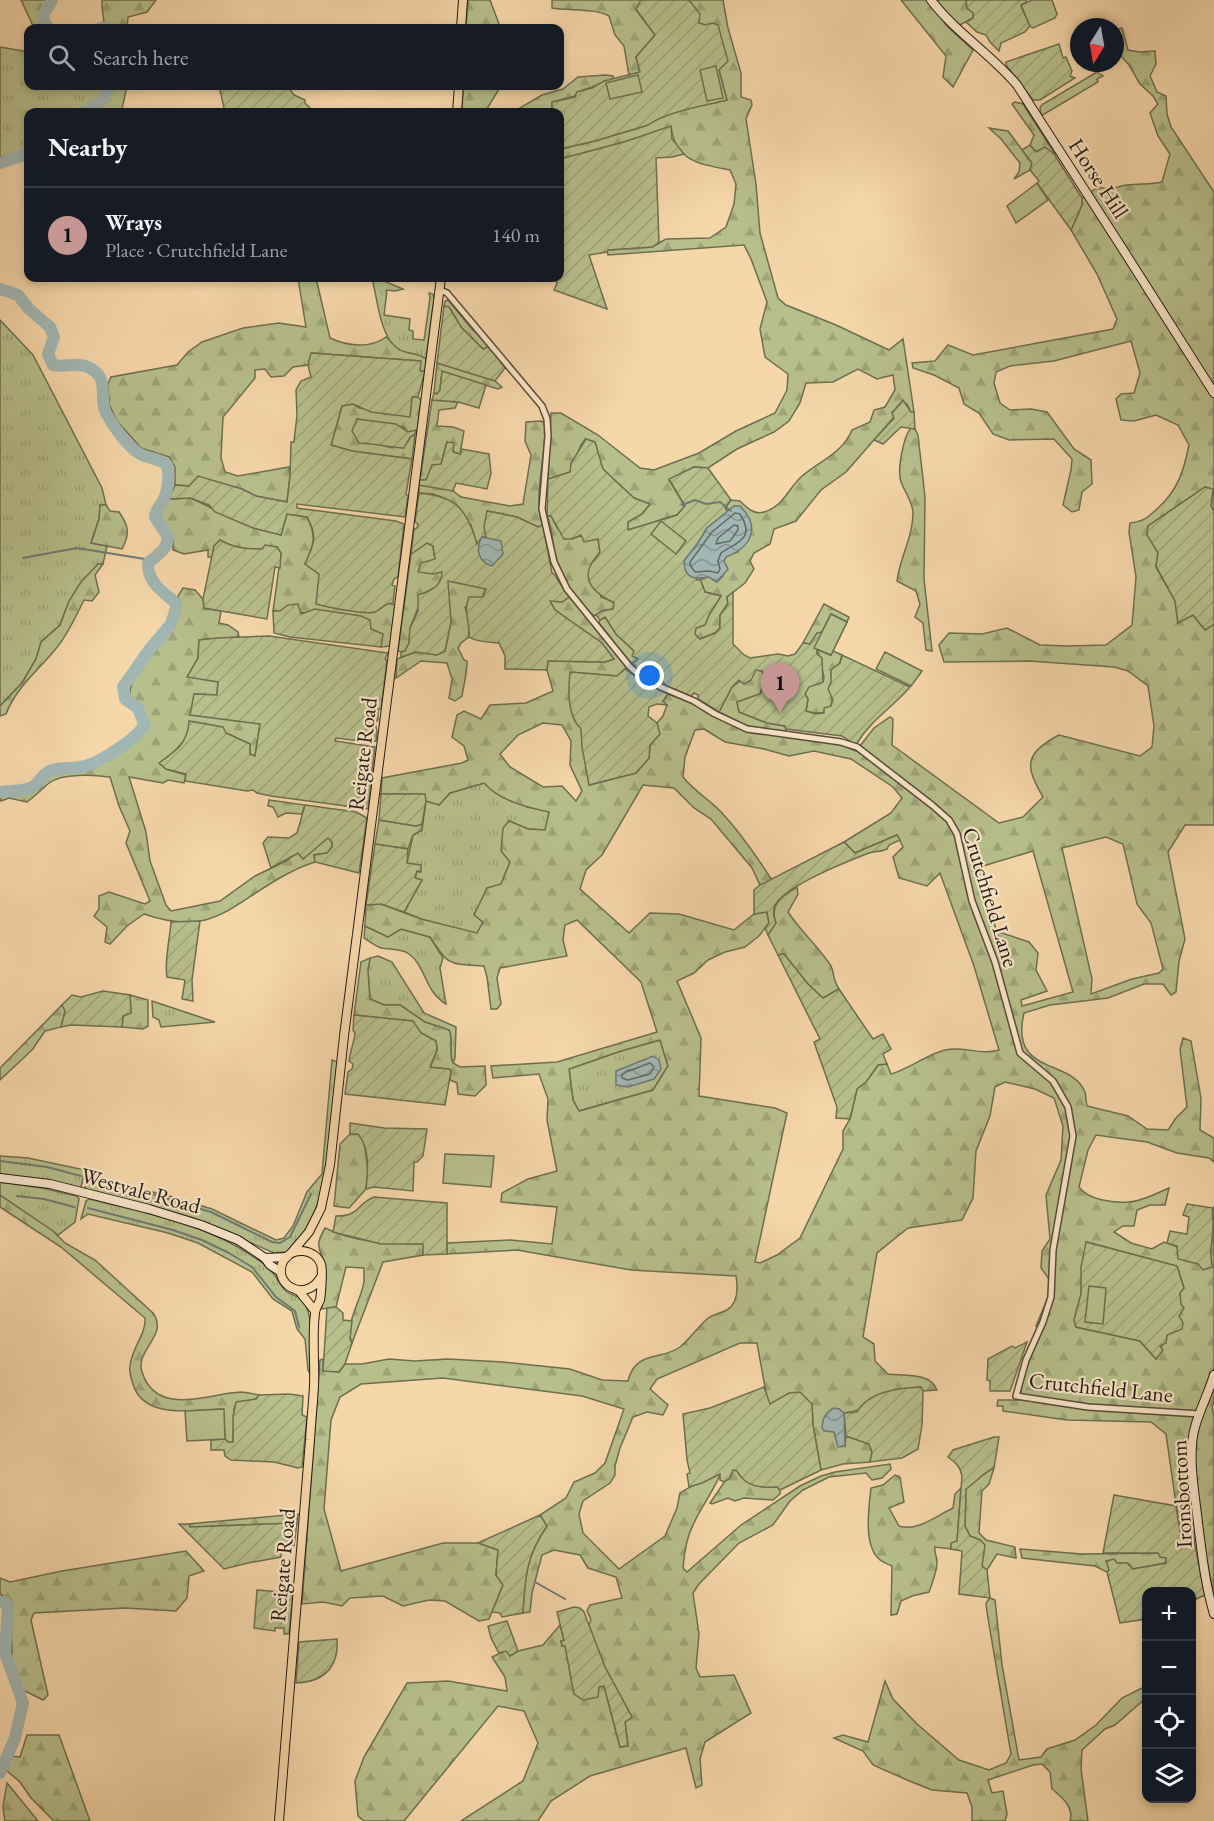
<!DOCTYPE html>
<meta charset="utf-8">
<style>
body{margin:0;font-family:"EB Garamond",serif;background:#20242c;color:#f1f3f6}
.controls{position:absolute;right:18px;bottom:18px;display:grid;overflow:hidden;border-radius:12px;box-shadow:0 3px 9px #0003}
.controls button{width:54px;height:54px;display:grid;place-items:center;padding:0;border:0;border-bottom:2px solid #363941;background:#171b24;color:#f1f3f6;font:30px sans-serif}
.compass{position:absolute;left:1070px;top:18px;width:54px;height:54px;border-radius:50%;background:#171b24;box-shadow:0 3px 9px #0003;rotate:191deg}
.you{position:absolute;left:650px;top:676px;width:21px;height:21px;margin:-15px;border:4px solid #fff;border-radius:50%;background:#1a73e8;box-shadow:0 0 0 9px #1a73e833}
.badge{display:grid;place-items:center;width:39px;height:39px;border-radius:50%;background:#c59692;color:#111;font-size:20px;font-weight:700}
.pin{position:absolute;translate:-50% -50px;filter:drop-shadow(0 2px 3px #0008)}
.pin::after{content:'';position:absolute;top:32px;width:21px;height:18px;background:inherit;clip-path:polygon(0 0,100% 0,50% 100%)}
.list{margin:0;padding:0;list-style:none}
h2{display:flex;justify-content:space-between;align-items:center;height:78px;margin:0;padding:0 24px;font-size:26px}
h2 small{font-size:20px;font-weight:400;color:#9ea1a6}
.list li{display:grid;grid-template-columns:39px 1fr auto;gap:18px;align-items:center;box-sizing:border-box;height:96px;padding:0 24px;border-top:2px solid #363941}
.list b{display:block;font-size:22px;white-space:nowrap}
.list p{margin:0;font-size:20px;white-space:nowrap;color:#9ea1a6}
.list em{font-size:20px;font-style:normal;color:#9ea1a6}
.icon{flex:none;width:33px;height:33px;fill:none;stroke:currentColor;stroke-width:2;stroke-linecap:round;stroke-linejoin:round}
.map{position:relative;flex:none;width:1214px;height:1821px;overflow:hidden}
.search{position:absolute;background:#171b24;box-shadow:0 3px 9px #0003;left:24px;top:24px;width:540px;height:66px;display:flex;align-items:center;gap:15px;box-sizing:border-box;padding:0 21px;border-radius:12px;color:#9ea1a6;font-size:22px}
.panel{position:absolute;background:#171b24;box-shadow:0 3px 9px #0003;left:24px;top:108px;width:540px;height:174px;border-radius:12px}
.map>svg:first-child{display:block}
</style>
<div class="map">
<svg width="1214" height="1821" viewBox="0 0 1214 1821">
<defs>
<pattern id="grass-tufts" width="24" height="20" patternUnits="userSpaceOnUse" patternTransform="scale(1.5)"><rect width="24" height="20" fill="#b7bf8c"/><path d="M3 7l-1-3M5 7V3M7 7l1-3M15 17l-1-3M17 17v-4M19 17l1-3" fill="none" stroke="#9da478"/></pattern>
<pattern id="forest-firs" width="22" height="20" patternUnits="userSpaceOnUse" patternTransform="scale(1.5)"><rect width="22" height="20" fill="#b7bf8c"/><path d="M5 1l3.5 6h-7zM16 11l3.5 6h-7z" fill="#9da478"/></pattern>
<pattern id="garden-furrows" width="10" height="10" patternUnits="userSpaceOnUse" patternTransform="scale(1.5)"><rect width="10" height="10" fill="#b7bf8c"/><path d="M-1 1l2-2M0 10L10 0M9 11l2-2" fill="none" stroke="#9da478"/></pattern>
<pattern id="water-waves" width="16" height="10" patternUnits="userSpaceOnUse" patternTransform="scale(1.5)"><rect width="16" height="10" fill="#a1b7b4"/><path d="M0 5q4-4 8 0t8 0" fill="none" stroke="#839491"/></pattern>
</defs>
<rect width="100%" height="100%" fill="#f6d7aa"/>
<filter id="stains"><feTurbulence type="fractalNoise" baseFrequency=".00333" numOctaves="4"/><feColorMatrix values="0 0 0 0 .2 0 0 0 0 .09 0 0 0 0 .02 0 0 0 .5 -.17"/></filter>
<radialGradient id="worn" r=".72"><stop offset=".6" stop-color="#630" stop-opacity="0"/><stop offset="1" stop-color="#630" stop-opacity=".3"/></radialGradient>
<g fill="url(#grass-tufts)" stroke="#6e6e50" stroke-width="1.5">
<path d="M0 47 28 52V86H107C89 120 62 112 28 112V151L0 157Z"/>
<polygon points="1097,72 1103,76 1097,79 1098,82 1041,116 1040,107 1043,104"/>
<path d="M372 278H377L403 289 395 291 387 290 384 315 410 319 409 330 413 331V339L424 340 430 298 429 293 433 294 434 299 426 359C417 352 404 355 396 348 380 334 377 298 372 278Z"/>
<polygon points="0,320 33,355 102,488 106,505 100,506 99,519 91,543 107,546 103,564 98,564 69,601 60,625 41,642 36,659 22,683 0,706"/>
<polygon points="484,783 527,807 550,812 545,830 528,829 509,821 510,862 501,884 474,914 483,922 477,934 421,919 404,912 422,880 415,878 417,871 420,872 407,863 413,835 422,830 426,801 439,805 450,793"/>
<path d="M365 926 388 937 401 929 430 937 443 958 440 968 446 1004C424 991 426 966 409 954 401 948 390 950 381 948 375 946 369 941 364 938Z"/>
<path d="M378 956 392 962 424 1013 456 1027 455 1058 453 1063C448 1052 454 1041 449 1030L425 1022 400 1005H384L370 999 368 971 370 958Z"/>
<polygon points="152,1001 215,1022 161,1027 159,1020 153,1017"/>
<polygon points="660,1040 668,1066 653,1090 579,1111 573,1100 569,1069 621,1051"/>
<path d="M332 1060 337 1062C332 1115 334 1184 305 1230 300 1238 293 1245 287 1252L274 1253 194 1218 88 1190 85 1188 90 1171 101 1173 100 1179 169 1196 212 1209 276 1240 284 1238 293 1226 307 1192 322 1174Z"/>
<polygon points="0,1156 28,1158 85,1170 81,1187 78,1189 0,1174"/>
<polygon points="0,1182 42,1188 77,1196 79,1199 75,1222 58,1235 0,1195"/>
<path d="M89 1199C144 1213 204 1223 252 1256 261 1261 270 1269 276 1277 279 1282 282 1288 287 1292 294 1297 300 1295 305 1304 315 1325 311 1353 311 1376L308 1370 305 1339 297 1329 292 1311 273 1299 252 1272 198 1243 168 1233 88 1214 81 1219 86 1201Z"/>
</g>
<g fill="url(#forest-firs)" stroke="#6e6e50" stroke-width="1.5" fill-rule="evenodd">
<polygon points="21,0 48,0 41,14 39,26 42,28 34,28"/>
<polygon points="102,0 156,0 147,12 128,17 127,28 115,28 106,23 92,28 87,28 104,22 102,7"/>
<polygon points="468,0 490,0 499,24 499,28 466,28"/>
<path d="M552 0H641L636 10 655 35 636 57 640 72 629 75 624 46 615 35 609 16C595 8 569 11 552 8Z"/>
<path d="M689 0H723L728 28 741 73V97L751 100 752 105 746 119 756 184 760 233 778 298 786 305 836 325 889 350 903 339 914 412 911 413 907 404 892 412 894 417 846 472 821 490 796 521 774 529 770 544 754 553 750 561 754 569 745 583 727 597 728 603 720 615V628L715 633 700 639 694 634 696 628 705 625 709 615 721 596 705 592 700 579 709 577 717 582 723 576 724 561 726 556 738 552 734 506 728 512 725 508 731 500 740 501C747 508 754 515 764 512 783 507 788 489 801 477 819 461 842 454 852 430L870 422 874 410 885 407 895 390 893 375 877 379 858 369 833 382 806 383 800 403 789 421 774 432 737 449 708 468 694 467 669 480 685 506 677 515C660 519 645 526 627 530L628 522 642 514 650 504 634 498 602 469 595 442 586 439 581 445 570 472 548 479 551 413H561L598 435 640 468 654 470 699 453 736 431 775 413 787 390 788 374 765 357 760 329 767 302 751 259 744 245 608 255 607 250 652 247 666 239 710 238 726 227 734 204 736 184 730 170C700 164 676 162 671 127L624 142 560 159V149L595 141 648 125C668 111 703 106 727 100L719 70 721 40 718 25H705L699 23Z"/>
<polygon points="901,0 927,0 948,27 973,50 953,87 943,77 946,56"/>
<polygon points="935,0 968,0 966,1 973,13 973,18 958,26"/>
<path d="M1122 28 1128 50 1140 52 1155 51 1156 64 1150 76 1157 92 1166 96 1167 114 1171 127 1214 192V511L1211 506 1213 490 1205 487 1148 526 1158 553 1156 567 1175 601 1178 622 1193 615 1205 630 1214 624V825H1185L1168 852 1185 939 1179 961 1176 992 1171 995 1163 984H1144L1108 998 1050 1005 1024 1013C1009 1076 1072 1058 1085 1092 1086 1096 1086 1102 1087 1106L1128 1116 1147 1129 1168 1130 1176 1118 1187 1107 1180 1049 1183 1038 1191 1041 1201 1098 1200 1130 1214 1138V1162L1209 1158 1177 1153 1147 1142 1096 1135 1088 1150 1079 1187C1088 1200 1113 1203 1128 1202 1141 1202 1157 1193 1169 1188L1165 1205H1150L1137 1210 1134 1226H1123L1114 1232 1131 1243 1152 1249 1164 1242 1210 1259 1214 1224 1212 1212 1214 1206V1401L1212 1407 1214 1417V1598L1203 1540 1195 1542 1193 1535 1180 1532 1166 1434 1151 1422 1067 1420 1003 1411V1406H997L998 1400H1020C1022 1375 1032 1352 1043 1329L1036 1326 1048 1297 1049 1279 1041 1268 1042 1251 1050 1239 1046 1195 1061 1160 1063 1126 1054 1098 1035 1089 1005 1082 995 1087 990 1116 976 1151 973 1198 962 1220 908 1228 877 1253 863 1337 874 1344 875 1361 888 1374C904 1376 930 1372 937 1390L922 1391 921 1387C893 1389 872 1410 844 1413L839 1409 834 1432 845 1446 846 1436 869 1444 872 1452 870 1462 843 1464 821 1470 813 1425 812 1404 759 1412 767 1398 757 1343H740L657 1379 650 1389 668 1405 663 1415 647 1412 633 1417 620 1448 615 1466V1475L610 1483 583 1501 579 1514 583 1533 619 1569 665 1536 677 1508 680 1493C693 1484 707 1481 720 1473 720 1481 698 1512 694 1523 687 1536 684 1554 683 1568L687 1572 741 1525 800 1486 821 1476 835 1472 890 1464 891 1469 882 1478 872 1480 866 1473 829 1477 803 1490 790 1501 773 1525 739 1543 699 1584 693 1593 699 1634 696 1668 700 1677 734 1675 751 1713 705 1742 700 1759 702 1785 696 1788 686 1748 590 1776 551 1801 538 1821H461L523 1781 538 1743 524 1711 498 1706 404 1821H364L358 1816 355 1781 364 1757 407 1683 448 1681 507 1691 505 1677 492 1657 507 1650 510 1656 518 1651 543 1645 560 1625 564 1640 561 1641 562 1646 565 1645 574 1694 598 1696V1686H604L620 1747 628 1746 625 1722 632 1717 605 1667 588 1626 591 1620 587 1611 590 1605 622 1598 616 1577 588 1568 580 1555 554 1550 542 1555 532 1593 530 1612 523 1613C524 1579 527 1554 547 1526L540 1515 566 1498 574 1482 595 1473 605 1463 624 1409 582 1396 443 1378 361 1384 340 1397 331 1420 324 1509 341 1571 443 1543H478L498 1550 496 1575 503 1585 489 1619 479 1621 445 1601 429 1600 403 1606 383 1596 350 1598 342 1606 323 1602 302 1604 320 1360 323 1359V1370L339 1372 345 1364H362L389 1359 415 1361 447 1359 503 1362 570 1369 602 1380 628 1381C635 1350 661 1361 680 1347 689 1340 697 1328 706 1320 711 1314 720 1314 727 1310 738 1303 738 1288 736 1276L631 1270 517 1250 447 1254V1243L510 1240 552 1244 557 1207 501 1202 502 1193 528 1179 557 1171 547 1120 548 1099 539 1074 493 1078 491 1066 557 1062 657 1032 641 982 577 920 565 925 563 940 567 956 500 968 497 978 501 1004 497 1009H491L487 977 484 966C450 964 449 967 430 937L401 929 388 937 365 926 366 905 381 904 421 919 477 933 483 922 474 915 487 888 501 884 510 862 501 851 503 828 509 821 528 829 545 830 549 812C526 807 500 801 484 783L450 793 439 805 426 801 424 794H381L382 778 462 763 468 760 464 746 452 737 457 715 464 711 481 719 490 705 526 703 553 691 547 670 548 661 605 662 614 659 602 643 555 610 549 600 562 602 569 597 594 624 627 667 617 676 571 672 587 711 589 785 636 773 649 758 650 745 659 734 657 723 663 716 667 705 663 701 668 694 692 703 714 716 747 731 838 744 856 751 874 728 890 717 893 719 892 745 999 823 1023 817 1043 797C1024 765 1025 753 1059 735L1140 756 1152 747 1154 726 1148 686 1128 671 1114 667 1029 661 944 662 939 645 949 633 982 634 1007 628 1040 645 1068 646 1106 645 1132 625 1136 577 1129 532 1130 523C1145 521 1148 517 1158 508 1178 490 1184 470 1189 445L1178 425 1156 415 1134 421 1121 420 1116 399 1121 394 1134 393 1140 373 1131 341 1054 361 1010 366 996 372 994 383 1000 403 1010 410 1031 409 1047 412 1074 449 1091 460 1092 484 1082 492 1079 510 1072 512 1063 505 1071 470 1072 459 1054 439 1009 440 993 434 979 413 964 404 959 388 934 375 913 368 912 363 935 361 948 345 973 355 1113 329 1117 319 1097 274 1071 230 1082 205V198L1098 187C1112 191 1114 187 1127 185 1139 183 1150 185 1162 182L1170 154 1158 136 1150 113 1158 104 1153 96 1140 84 1129 65 1122 57 1115 42V30ZM543 723 562 725 571 741 570 765 582 791 576 801 562 786 543 787 510 767 500 754 518 735ZM704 729 725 742 764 749 789 756 814 751 851 759 893 787 902 798 891 813 844 842 855 853 897 835 903 847 893 857 899 878 927 886 940 873 974 966 999 1050C983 1055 968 1048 952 1049 933 1050 910 1069 891 1074L887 1064 878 1065 866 1082 857 1089 850 1119 843 1131V1149L800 1238 777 1255 760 1263 755 1262 787 1113 775 1108 699 1096 701 1038 677 981 694 973 708 960 725 952 745 947 759 936 769 923 767 912 754 914 734 930 679 914 650 913 629 933 580 889 586 870 602 855 643 785 674 788 694 808 711 819 752 868 760 885 772 880C757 857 740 832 721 812 709 799 695 792 683 777L685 757 695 730ZM1106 837 1123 844 1137 904 1151 923 1163 969 1159 973 1132 979 1091 994 1092 979 1062 848ZM1033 851 1073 992 1022 1006 1021 1000 1047 991 1036 970 1038 953 1029 942 996 931 983 866ZM660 1040 668 1066 653 1090 579 1111 573 1100 569 1069 621 1051ZM1087 1242 1177 1266 1184 1288 1180 1292C1183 1322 1164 1333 1156 1359L1140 1341 1076 1327 1074 1320 1081 1294Z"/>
<polygon points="606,75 613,76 614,79 577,92 575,96 552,102 552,112 513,112 542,95 563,89 578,77"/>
<polygon points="112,86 127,86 122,109 114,112 92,112 107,103"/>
<polygon points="463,86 501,86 485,112 462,112"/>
<polygon points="1015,102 1023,104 1055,154 1052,155 1045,147 1036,152 1030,145 1034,135 1012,104"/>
<polygon points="989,128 1008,131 1032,163 1030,170 1014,179 1019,172 1020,163 1001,139"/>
<path d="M298 278H316L330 338C347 346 370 349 386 337 390 340 393 345 397 348 405 355 418 352 426 359L425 371H420V361L312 353 308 365 293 367 284 376 271 377 265 369 255 370V378L223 417 221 458 225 472 238 476 289 467 290 476 287 502 256 496 242 489 175 485V467L169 457 141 448 117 421 109 404 108 384 111 377 177 365 188 352 202 342 243 328 279 323 306 327Z"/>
<polygon points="448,300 472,329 490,346 484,350 461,327 451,310 444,306 445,301"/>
<polygon points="437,363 495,381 502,387 498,389 442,372 440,390 437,394 434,393"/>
<polygon points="412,397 418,397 421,400 417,431 408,432 403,427 357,419 359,443 375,443 392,448 408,442 410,437 415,434 412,459 351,451 331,445 342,406 353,404 359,408 410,416"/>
<polygon points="432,400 458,402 455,408 439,410 437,426 453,427 464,431 460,454 453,452 447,442 441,464 426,480 420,480"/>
<path d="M541 421 545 423C547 452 532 500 543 525L538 527 517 517 487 511 486 537 477 545 471 525 446 499 433 494 419 493V485L444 488 453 491 461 497 510 506 523 504 531 455 525 441 526 422Z"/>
<path d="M911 428 915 429 918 435 925 497 924 579 932 651 926 650 923 623 915 617 920 604 916 591 897 581C900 557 913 537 913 513 913 503 905 492 901 482 897 471 903 437 911 428Z"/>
<path d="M190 498C212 507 231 520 254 528 262 531 272 532 281 535L287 514 307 517C317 537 314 544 305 564L319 574 357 611 374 612 388 603 395 605 390 646 381 647 382 634 371 629 361 616C332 613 303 613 273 611L281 553 277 547C256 550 238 551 220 540L214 546 212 557H208V550L184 554 173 550V541L160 514 169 499Z"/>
<path d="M100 505H106L110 511 119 512C129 526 130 534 122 549L91 543 99 519Z"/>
<path d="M547 516H551L558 529 572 539 582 535 598 539 600 552 591 564 601 597 614 602 613 609 602 611 594 616C579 602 563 583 556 562 551 546 555 535 547 516Z"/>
<polygon points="427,543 433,546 435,559 443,572 442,580 438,586 424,593 410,628 409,643 405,651 401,652 398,651 411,554"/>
<path d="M98 564H103L95 575 99 592 92 601 84 600C76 616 69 632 58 646 41 668 16 687 6 714L0 716V706L22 683 36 659 41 642 60 625 69 601 81 582Z"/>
<path d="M449 568 486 588 483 597 465 607 470 624 469 637 461 643 458 648 464 660 467 661C467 673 464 684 462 696L455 701 449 698 452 679 447 663 421 661 396 678 397 659 416 652 437 655 445 651 451 622 447 581Z"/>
<path d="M183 588 195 590 203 599 204 608 221 611 219 623 228 625 238 632 239 637 199 640 198 658 218 682 217 695 194 694 245 721 260 724 255 756 250 755V744L226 733 189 735 173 753 160 763 166 769 186 775 184 783 168 780 163 783 129 777 146 832 150 861 166 905 171 911 220 901 255 876 286 861 298 852 303 859 328 837 332 842V847L327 853 314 855 315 862C304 865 295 870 285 875 230 905 213 938 144 914L127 926 110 944 105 942 107 927 94 916 99 909V896L109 892 145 904 150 901 126 843 130 831 119 806 110 777C94 775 62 773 49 783 42 789 35 796 27 802L9 798 1 801 0 797C10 791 20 796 31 792 40 790 43 778 51 774 62 770 73 772 83 769 98 765 108 758 119 749 124 745 130 743 135 740 157 725 144 708 129 695 131 690 131 682 134 677 146 649 188 631 178 596Z"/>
<polygon points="824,604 849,617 847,622 831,614 822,632 810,644 803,643"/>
<polygon points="605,617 616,634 634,651 638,659 633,663 630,662 599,623 600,620"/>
<path d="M817 649 830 655 833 651 842 655 840 663 831 670C832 692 840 721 806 711L808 699 805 694 809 686 823 682 824 677Z"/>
<polygon points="756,670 762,671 765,680 760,694 737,702 739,712 767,723 785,726 786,729 783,732 752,728 719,712 732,687"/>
<polygon points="269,800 305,805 302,814 286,813 278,817 273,807 268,806"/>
<polygon points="379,820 416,826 422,824 422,830 413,835 408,849 375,844"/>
<path d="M797 887 798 894 788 912C801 932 819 947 831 966 835 974 832 979 839 989L823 998 808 984 784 954 778 955 768 935 776 923C769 905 782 896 797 887Z"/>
<path d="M370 958 368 971 370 999 384 1005H400L425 1022 449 1030C454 1041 448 1052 453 1063L460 1067 485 1066 486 1085 475 1096 458 1094 457 1083 450 1080 451 1071 449 1069 430 1068 437 1050 436 1041 421 1033 412 1021 354 1015 361 962Z"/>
<polygon points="130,995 148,1000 148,1026 143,1029 122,1027 123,1016 131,1012"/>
<polygon points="62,1005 66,1010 61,1027 45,1031 32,1050 0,1080 0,1068"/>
<polygon points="350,1134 358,1134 364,1142 368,1171 366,1189 349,1208 334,1206 340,1144"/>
<path d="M0 1195 53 1231 65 1243 95 1260 153 1313C169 1336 135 1349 142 1372 156 1417 208 1394 240 1392 246 1392 253 1394 259 1395L256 1399 234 1408 233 1442H228L225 1439 223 1409C195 1410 143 1420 133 1384 131 1378 129 1372 130 1366 132 1347 146 1335 145 1318L61 1247 0 1207Z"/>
<path d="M325 1228C356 1243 390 1244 424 1244L423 1255 383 1262 352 1343C344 1324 361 1301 364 1282 364 1277 364 1272 364 1268L346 1267 336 1307 322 1309C322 1296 324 1283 324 1270 325 1249 311 1252 325 1228Z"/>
<path d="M994 1468 989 1484 982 1491 979 1533 986 1540 1015 1547 1016 1558 997 1554 987 1570 982 1566 980 1540 970 1536 965 1526 966 1488C976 1482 984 1472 994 1468Z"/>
<path d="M733 1469 737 1471C745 1486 761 1488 777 1487L780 1490V1494L773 1500 744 1498 735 1501 728 1498 712 1504 710 1503 725 1481 730 1478Z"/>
<path d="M895 1475 900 1477 904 1502 889 1508 899 1526C917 1532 936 1516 953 1508L955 1494 961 1488 957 1542 951 1544V1549L935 1547C934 1553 937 1556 937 1562 937 1572 932 1583 929 1592L912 1596 901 1601 897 1614 891 1615 892 1566C888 1564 882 1562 879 1559 863 1545 869 1506 871 1488L883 1485Z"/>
<polygon points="298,1514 297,1523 190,1527 189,1524"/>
<polygon points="1020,1549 1082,1554 1159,1553 1166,1558 1166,1563 1133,1569 1127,1563 1107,1572 1095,1566 1022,1558"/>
<polygon points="186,1551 204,1571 189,1576 187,1598 176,1611 125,1608 34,1613 31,1620 48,1695 43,1700 21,1689 12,1659 11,1601 0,1594 0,1578 10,1582 62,1571"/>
<path d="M990 1598 995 1600 1002 1665 1019 1760 1041 1757 1047 1749 1075 1740 1096 1725 1122 1698 1146 1686V1698L1115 1725 1105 1729 1082 1750 1081 1769 1088 1821H1070C1074 1807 1062 1797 1052 1789L1050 1772 1042 1764 1033 1765 988 1780 992 1793 1003 1791 1007 1814 1005 1821H972V1807L967 1793 932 1790 907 1780 873 1765 863 1751 834 1738 843 1735 868 1742 885 1681 893 1699 917 1724 959 1760 989 1770 1006 1763 1011 1754 987 1612 986 1603Z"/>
<polygon points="27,1735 59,1735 90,1821 54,1821 31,1798 20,1782 7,1771 10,1756 20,1757"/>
<polygon points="7,1783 38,1821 5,1821 3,1807"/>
</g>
<g fill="url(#garden-furrows)" stroke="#6e6e50" stroke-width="1.5">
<path d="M641 0H689L700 14 699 23 705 25 712 23 718 25 728 61 719 70 727 100C703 106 668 111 648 125L595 141 560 149V112H552V102L575 97 577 92 592 88 604 81 640 72 636 57 655 35 636 9Z"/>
<polygon points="968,0 1026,0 1027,2 1021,6 1030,26 1025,32 1001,43 999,51 990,42 986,35 977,32 966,22 973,18 973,13 967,8 966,1"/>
<polygon points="1059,44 1063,58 1066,57 1072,71 1070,76 1075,78 1040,100 1033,100 1006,65 1006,62"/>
<polygon points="219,86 287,86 294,95 305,100 305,103 314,112 225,112"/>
<polygon points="671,126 672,139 684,154 672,157 656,158 659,243 652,247 608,250 607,252 589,255 607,309 554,290 557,283 555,278 560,278 560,159 624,142"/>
<polygon points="1030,145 1036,152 1045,147 1054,154 1082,198 1082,205 1071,230 1037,183 1039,181 1030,170 1032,163 1022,150"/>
<polygon points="444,306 449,307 461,327 483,349 490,346 505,368 495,381 437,363"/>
<path d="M311 353 421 361 420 371H425L418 397H412L410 417 371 412 353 404 342 406 331 445 352 451 412 459 406 494 408 496 405 517 297 504V508L396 521 404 524 398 577 394 579 392 585 395 586 393 603C384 603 382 609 375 612 365 615 327 607 316 604L319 574 305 564C314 545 318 536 307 517L287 514 281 535 253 528 215 512 209 505 190 498 169 499 175 485 189 486 198 476 242 489 256 496 287 502 290 476 291 442H294L297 415 296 390 301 381 311 377 308 365Z"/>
<polygon points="442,371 486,385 479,408 458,402 432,400 434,393 437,394 440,390"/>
<polygon points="903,400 911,412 914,412 915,429 901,427 883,444 874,440 894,418 892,413"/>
<path d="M357 419 396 424 408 432 416 430 415 434 410 437 404 448C389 448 375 443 359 443L352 431Z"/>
<path d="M586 439 595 442 603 469 634 498 650 504 642 514 628 522V530L677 515 685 506 669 479 694 467 708 468 731 500 725 508 728 512 707 528 698 543 684 561 697 580 700 579 705 592 721 596 709 615 705 625 696 628 695 634 700 639 715 633 720 628V615L728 604 727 597 733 592V644L744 655 750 658 778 654 788 656 795 654 803 643 810 644 817 633 822 632 831 614 847 622 831 655 817 649V654L822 658 823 682 809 687 805 694 808 699 806 711 815 714 824 713V708L831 706 833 700 828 689 831 682V670L840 663 842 655 910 687C892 708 872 719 857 743L854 744 842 736 786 729 785 726 767 723 739 712 737 702 760 694 765 680 762 671 756 670 751 680 744 684 739 680 732 687 719 712 698 699V695L694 693 691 696 666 686 662 680 658 681 637 669 633 663 638 659 632 656 634 651 616 634 605 617 600 620 596 615 602 611 613 609 614 603C599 595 581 584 591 564 594 560 598 557 600 552L598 539 584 542 581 535 572 539H564L551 516H547L548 479 570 472 571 463Z"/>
<polygon points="447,442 454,443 453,452 460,454 462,449 489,454 491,473 487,489 456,483 453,491 419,485 419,480 426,480 432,465 441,464"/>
<polygon points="1205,487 1213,489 1211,506 1214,511 1214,624 1205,630 1193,615 1178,623 1175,601 1156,566 1158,553 1147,535 1148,526"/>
<path d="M419 493C457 496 467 510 477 544L482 537H486L484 527 487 511 517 517 538 527 543 525 552 573 554 574 569 597 562 602 550 601 555 610 602 643 614 659 605 662 548 661 547 670 505 669V656L499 643C490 642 476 642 469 637 470 620 463 612 469 597H483L486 589 448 581 451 622 445 651 437 655 416 652 401 657V652L405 651 409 643 410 628 418 611V595C431 591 442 586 442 572L433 574 418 572 421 563 435 559 433 546 427 543 411 554 414 529 417 528 418 524 415 522Z"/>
<path d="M220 540C234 548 246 549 262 549L265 545 277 547 281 553 280 568 275 567 267 619 204 608 203 599 214 546Z"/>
<polygon points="298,604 301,614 315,609 361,616 370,620 371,629 383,634 381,647 290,637 274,633 273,611 280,611 288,605"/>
<path d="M269 636 388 653 385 659 387 661 381 709H378V720L375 723 377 731 376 741 369 742 336 738 335 741 375 747 368 809 271 796 257 793 253 790 247 791 185 781 186 774 166 769 159 763C176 751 188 743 189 721L223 727 226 733 250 744V754L255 756 260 724 190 715 194 694 217 695 218 682 187 677 198 658 199 640 217 638Z"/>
<path d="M625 669 644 682 668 694 663 701 667 705 657 704 649 707 648 716 657 723 660 734 650 745 649 758 636 773 589 785 582 747 581 729C567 716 568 690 570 672L617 676Z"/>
<polygon points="381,794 425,794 426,801 422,824 416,826 379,820"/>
<polygon points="305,805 356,812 367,818 359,873 315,862 314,855 327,853 332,847 332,842 328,838 303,859 298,853 271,868 263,843 268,837 289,838 297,833"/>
<path d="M897 835 900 840 889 845 887 849C881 852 875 851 869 853 848 861 785 886 775 905 772 912 774 917 776 923L768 935 765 928 769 923 767 912 754 914V890L760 885 844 842 855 853Z"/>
<polygon points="375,844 408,849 407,863 421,865 421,872 417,871 415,878 422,880 404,912 381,904 366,905"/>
<path d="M200 921 192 980 193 1001 182 999 185 980 167 977C164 963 170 937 171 922Z"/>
<polygon points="784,954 808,984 823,998 839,989 873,1039 883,1034 891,1049 883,1054 887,1064 878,1065 866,1082 857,1089 850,1119 836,1118 837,1107 814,1042 820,1039 778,955"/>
<polygon points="103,991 130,995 131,1013 123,1016 122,1027 71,1025 61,1027 65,1011 62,1005 72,995 81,997"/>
<path d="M354 1015 413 1021 421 1033 436 1041 437 1050 430 1067 449 1069 451 1071 445 1105 345 1094 348 1072 352 1069 353 1064 349 1061C350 1051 354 1043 355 1033L353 1030Z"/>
<path d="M350 1123 384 1128 427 1129 423 1156 417 1162H414L413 1191 374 1187 366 1189C368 1171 370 1148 358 1134H350Z"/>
<path d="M374 1197 447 1203V1254L423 1255V1244H381L333 1232 336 1216C361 1216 356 1204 374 1197Z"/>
<path d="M1187 1204 1213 1208C1211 1214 1214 1220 1213 1227 1213 1241 1208 1254 1213 1267L1203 1270 1198 1264 1178 1259 1177 1246 1167 1243 1170 1231 1187 1234 1189 1217 1183 1215Z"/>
<polygon points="1086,1242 1177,1266 1184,1288 1180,1293 1181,1304 1184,1308 1179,1316 1183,1323 1182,1329 1167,1335 1166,1343 1160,1346 1163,1350 1156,1359 1140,1341 1076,1327 1074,1320 1081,1294 1081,1267"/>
<polygon points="336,1307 343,1313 343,1320 352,1321 350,1339 352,1343 345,1364 339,1372 323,1371 327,1308"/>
<polygon points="1027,1342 1010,1391 990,1391 990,1381 987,1380 988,1359 1012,1346 1015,1348"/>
<path d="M764 1387 770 1404 789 1393 800 1392 812 1404 813 1425 821 1470 780 1490 777 1487C760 1488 746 1487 737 1471L733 1470 730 1478 724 1482 720 1480V1474L702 1483 689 1487 687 1474 690 1473 687 1460 683 1414 710 1408Z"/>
<path d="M921 1387 923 1391 922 1425 918 1449 902 1458 870 1462 872 1452 869 1444 846 1436 844 1413 857 1412C869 1391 899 1388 921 1387Z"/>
<polygon points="289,1394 303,1396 302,1415 307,1417 302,1467 298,1468 274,1462 231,1460 225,1456 224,1450 211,1450 211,1440 225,1439 228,1442 233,1442 233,1417 236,1402 256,1399 259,1395"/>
<path d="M994 1437H999L994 1468C984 1472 976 1482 966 1489L965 1526 970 1536 980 1540 985 1545 982 1566 987 1570 990 1598 959 1594 962 1551 951 1549V1543L957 1541 962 1476C960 1466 956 1463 948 1457L953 1450Z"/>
<polygon points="1114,1495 1176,1506 1180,1532 1193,1535 1205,1595 1192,1601 1192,1592 1146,1592 1146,1619 1120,1623 1107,1572 1109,1570 1106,1561 1114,1559 1117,1563 1127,1563 1133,1569 1166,1563 1166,1558 1160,1557 1158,1553 1103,1553"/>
<path d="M540 1515 547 1526C526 1556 525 1578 523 1613L502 1617 500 1613 492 1612 503 1585 496 1575 498 1550 478 1543Z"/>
<polygon points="297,1523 294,1546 281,1551 281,1557 248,1563 224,1569 179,1524 189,1524 190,1527"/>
<polygon points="257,1590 293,1593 289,1634 284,1634 284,1628 275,1628 275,1631 254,1628"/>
<polygon points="574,1607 580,1608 584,1612 605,1667 632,1717 625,1722 628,1746 620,1747 604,1686 599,1687 598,1697 583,1700 574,1694 565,1646 562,1646 561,1641 564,1640 557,1612"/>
<polygon points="507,1621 518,1651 510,1656 506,1651 499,1653 491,1638 488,1626"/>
<path d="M337 1639C339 1667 324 1682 296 1683L299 1642Z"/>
</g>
<g fill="#b7bf8c" stroke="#6e6e50" stroke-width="1.5">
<polygon points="1032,0 1052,0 1057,14 1055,18 1033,28 1030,26 1021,5"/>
<polygon points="716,66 723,98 707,101 700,70"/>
<polygon points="638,75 642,92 610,99 606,83"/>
<polygon points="1037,183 1048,200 1016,223 1007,206"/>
<polygon points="661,521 686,541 676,554 651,534"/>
<polygon points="831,614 847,622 831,655 814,648"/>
<polygon points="885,652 922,671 911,686 876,669"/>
<polygon points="445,1154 494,1156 491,1187 443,1183"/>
<polygon points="1089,1286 1106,1288 1103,1324 1085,1322"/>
<polygon points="224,1409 225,1439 187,1441 185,1411"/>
</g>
<g fill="url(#water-waves)" stroke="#6f7974" stroke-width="1.5">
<path d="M734 506H740C761 527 752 547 726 557L724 561 728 569 717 582 709 577C694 580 684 578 684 561L698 543 707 528Z"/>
<path d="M482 537 501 541 503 554 492 566C478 561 475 550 482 537Z"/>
<polygon points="653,1056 659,1060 661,1069 654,1079 628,1087 616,1085 616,1071"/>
<path d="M834 1408 839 1409 844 1413 845 1446 838 1447 834 1432 824 1431 822 1427C823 1418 825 1413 834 1408Z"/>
</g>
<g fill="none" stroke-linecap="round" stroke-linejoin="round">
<g stroke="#636a64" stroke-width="1.5">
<path d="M735 513 740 514C756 539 737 542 721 553L718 561 720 569 718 573 709 571 695 572 690 565V562L712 532Z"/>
<polygon points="734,525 738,526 738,530 730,541 716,544 718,538"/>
<polygon points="650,1063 654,1067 650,1074 628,1080 622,1078 622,1075 626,1072"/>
</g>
<g stroke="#6f7974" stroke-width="2">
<polyline points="682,505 695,500 706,504 720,502 731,511"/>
<polyline points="23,558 77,548 151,560"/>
<polyline points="0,1161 47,1167 81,1176"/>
<polyline points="95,1180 149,1193 211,1212 272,1242 280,1243 290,1237 311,1194"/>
<polyline points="17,1196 44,1199 74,1207"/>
<polyline points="88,1208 173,1230 202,1240 229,1253 252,1267 276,1297 295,1311 299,1327"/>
<polyline points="535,1582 565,1599"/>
</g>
<g stroke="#a1b7b4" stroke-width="12">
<polyline points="49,28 44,22 44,14 52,0"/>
<polyline points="100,28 109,28"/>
<polyline points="84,112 102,101 110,86"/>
<polyline points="0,163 28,154"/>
<path d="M0 289 18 295 29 309 50 327 54 337 48 354 53 365C65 368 78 361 90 368 111 380 98 398 106 413 113 426 128 448 142 455 151 459 159 458 167 465 170 477 168 493 161 504 158 509 156 510 155 517L168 537C167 551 158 554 148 563 147 581 162 592 175 602L176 608 171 624 149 650 123 687 125 699 138 708 144 724C139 738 100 762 85 766 74 769 63 767 52 770 42 773 40 783 32 787 23 792 10 790 0 792"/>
<polyline points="0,1602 5,1602 8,1606 5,1653 23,1703 15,1738 0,1773"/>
</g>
<defs>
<polyline id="street" points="440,290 447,293 542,406 547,419 548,436 542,509 554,562 567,589 630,667 639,675 661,687 694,701 715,714 747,729 841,742 857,747 932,805 949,820 957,834 972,901 995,962 1020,1053 1053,1081 1068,1107 1073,1136 1053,1250 1051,1297 1043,1322 1026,1360 1016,1396 1088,1407 1200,1414"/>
<g id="secondary">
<path d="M931 0C956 33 991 54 1017 85L1122 248 1214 393"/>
<polyline points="0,1178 50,1184 149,1209 201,1225 238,1240 265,1258 270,1265 281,1272"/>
<polyline points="265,1258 287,1257"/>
<path d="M1214 1375C1209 1392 1200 1409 1195 1427 1187 1455 1195 1494 1198 1523 1202 1554 1205 1584 1214 1614"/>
</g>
<g id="primary">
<polyline points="461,28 463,0"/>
<polyline points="457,112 459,86"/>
<polyline points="292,1252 309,1232 321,1208 330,1165 344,1036 441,278"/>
<polyline points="299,1291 315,1311"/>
<path d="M279 1821C290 1694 299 1567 310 1440 311 1422 313 1404 314 1386 315 1362 312 1337 315 1313 315 1308 318 1305 320 1300 321 1294 323 1270 321 1264 315 1249 293 1246 284 1260 270 1283 305 1305 321 1277"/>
</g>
</defs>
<use href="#street" stroke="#594b3a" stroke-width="8"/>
<use href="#secondary" stroke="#251c14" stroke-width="10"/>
<use href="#primary" stroke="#251c14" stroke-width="10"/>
<use href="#street" stroke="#f9e5c8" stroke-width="5"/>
<use href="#secondary" stroke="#f9e5c8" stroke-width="8"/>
<use href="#primary" stroke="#f6d7aa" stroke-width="8"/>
</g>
<g text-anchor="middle" stroke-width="4.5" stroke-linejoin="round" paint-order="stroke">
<g font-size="22" fill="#251c14" stroke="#f9e5c8">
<text transform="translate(1099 178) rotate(57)" y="8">Horse Hill</text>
<text transform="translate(362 754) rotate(-83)" y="8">Reigate Road</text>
<text transform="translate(991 897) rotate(73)" y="8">Crutchfield Lane</text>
<text transform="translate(141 1190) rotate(15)" y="8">Westvale Road</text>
<text transform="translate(1101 1387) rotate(6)" y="8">Crutchfield Lane</text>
<text transform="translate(1181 1494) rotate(-93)" y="8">Ironsbottom</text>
<text transform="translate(282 1565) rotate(-85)" y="8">Reigate Road</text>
</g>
</g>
<rect width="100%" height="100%" filter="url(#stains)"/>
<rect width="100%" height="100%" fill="url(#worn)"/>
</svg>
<div class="controls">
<button>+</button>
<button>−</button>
<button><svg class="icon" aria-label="locate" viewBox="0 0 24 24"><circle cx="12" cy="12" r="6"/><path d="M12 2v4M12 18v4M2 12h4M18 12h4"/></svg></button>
<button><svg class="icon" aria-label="layers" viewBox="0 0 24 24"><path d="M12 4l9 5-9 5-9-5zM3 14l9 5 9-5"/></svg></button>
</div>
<svg class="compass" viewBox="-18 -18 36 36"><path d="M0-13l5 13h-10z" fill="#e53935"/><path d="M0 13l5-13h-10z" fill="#9ea1a6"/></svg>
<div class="you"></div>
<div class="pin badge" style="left:780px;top:713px">1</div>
<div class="search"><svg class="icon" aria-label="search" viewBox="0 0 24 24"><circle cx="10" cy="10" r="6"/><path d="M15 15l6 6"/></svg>Search here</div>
<section class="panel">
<h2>Nearby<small></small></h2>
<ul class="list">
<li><span class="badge">1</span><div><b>Wrays</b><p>Place · Crutchfield Lane</p></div><em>140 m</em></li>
</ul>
</section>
</div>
